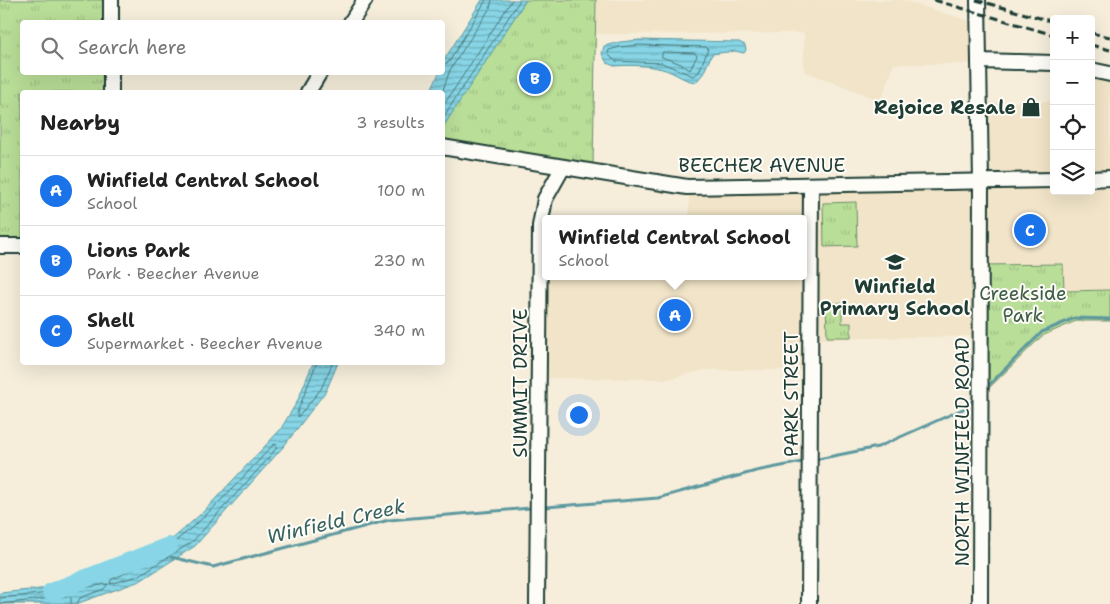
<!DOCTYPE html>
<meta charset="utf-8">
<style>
body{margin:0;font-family:"Shantell Sans",sans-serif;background:#f2f2f2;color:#222}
.controls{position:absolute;right:15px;top:15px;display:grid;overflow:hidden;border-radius:5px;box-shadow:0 5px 20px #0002}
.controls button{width:45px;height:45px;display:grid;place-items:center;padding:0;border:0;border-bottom:1px solid #e0e0e0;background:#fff;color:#222;font:25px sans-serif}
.you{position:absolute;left:578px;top:414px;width:18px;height:18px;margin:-12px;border:4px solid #fff;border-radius:50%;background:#1a73e8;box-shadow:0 0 0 8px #1a73e833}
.badge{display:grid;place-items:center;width:32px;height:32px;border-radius:50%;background:#1a73e8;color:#fff;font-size:16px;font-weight:700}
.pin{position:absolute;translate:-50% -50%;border:2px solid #fff;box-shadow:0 1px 5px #0006}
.popup{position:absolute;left:542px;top:215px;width:265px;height:65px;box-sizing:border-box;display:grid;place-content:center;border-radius:5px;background:#fff;filter:drop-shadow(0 1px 4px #0005);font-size:16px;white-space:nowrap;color:#767676}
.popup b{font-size:19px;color:#222}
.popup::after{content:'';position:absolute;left:50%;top:100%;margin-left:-10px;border:10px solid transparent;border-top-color:#fff}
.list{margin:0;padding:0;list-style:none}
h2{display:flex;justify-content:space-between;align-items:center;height:65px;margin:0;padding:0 20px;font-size:21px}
h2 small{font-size:16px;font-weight:400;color:#767676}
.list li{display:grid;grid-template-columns:32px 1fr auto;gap:15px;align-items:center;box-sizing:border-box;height:70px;padding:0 20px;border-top:1px solid #e0e0e0}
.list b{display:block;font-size:19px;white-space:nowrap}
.list p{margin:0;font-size:16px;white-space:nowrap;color:#767676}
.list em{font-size:16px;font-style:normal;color:#767676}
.icon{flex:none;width:28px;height:28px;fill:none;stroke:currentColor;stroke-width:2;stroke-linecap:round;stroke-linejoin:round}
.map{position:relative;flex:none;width:1110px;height:604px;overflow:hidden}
.search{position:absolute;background:#fff;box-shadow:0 5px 20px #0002;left:20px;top:20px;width:425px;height:55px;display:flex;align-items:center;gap:12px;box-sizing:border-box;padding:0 18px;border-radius:5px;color:#767676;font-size:19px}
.panel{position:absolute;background:#fff;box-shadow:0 5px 20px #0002;left:20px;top:90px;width:425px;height:275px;border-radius:5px}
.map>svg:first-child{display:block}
</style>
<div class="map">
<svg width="1110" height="604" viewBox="0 0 1110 604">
<defs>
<pattern id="park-tufts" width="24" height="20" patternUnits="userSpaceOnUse" patternTransform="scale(1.25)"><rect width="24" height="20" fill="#b9de98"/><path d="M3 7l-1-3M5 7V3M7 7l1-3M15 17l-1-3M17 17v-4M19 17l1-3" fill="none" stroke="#9fbf84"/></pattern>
<pattern id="water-rules" width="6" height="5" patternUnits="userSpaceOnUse" patternTransform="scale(1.25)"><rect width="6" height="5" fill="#87d5e6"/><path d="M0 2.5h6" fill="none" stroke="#6eaebb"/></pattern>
</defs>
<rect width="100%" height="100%" fill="#f6eedb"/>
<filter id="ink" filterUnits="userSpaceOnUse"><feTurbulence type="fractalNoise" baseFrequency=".02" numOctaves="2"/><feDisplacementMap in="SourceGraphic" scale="10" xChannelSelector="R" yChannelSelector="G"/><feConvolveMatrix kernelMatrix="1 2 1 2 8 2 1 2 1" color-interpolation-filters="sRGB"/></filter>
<g filter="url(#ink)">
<g fill="#f1e4c8">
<polygon points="596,0 902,0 970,21 972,64 894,64 881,101 804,71 804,33 596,34"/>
<polygon points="1092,76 1110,79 1110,174 1091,174"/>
<polygon points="1054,101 1054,175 986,176 984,103"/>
<polygon points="1091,181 1110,181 1110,290 1064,291 1063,265 984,265 985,185 1054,182 1054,191 1091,191"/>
<polygon points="975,186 975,336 815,339 815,188"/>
<polygon points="808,189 807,370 703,370 669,379 541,378 546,276 804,276 804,219 689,219 689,191"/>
</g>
<g fill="url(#park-tufts)" stroke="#6c8e66">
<polygon points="0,0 106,0 105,22 22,22 22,72 105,73 104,92 22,92 22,241 0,241"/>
<polygon points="526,0 596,0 593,166 443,141 442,127"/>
<polygon points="856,202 857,246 824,247 823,203"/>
<polygon points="1063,264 1064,291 1110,290 1110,321 1076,321 1042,336 985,392 984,265"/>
<polygon points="826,303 842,303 842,323 851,323 851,337 827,337"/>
</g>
<g fill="url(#water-rules)" stroke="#5d989f">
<polygon points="482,0 526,0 443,127 442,92 430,92 439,73 442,72 444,60"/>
<path d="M639 40 739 42 745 45 746 50 744 53 735 51 712 54 703 74 696 82C683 81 675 72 662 69 647 65 629 65 614 66L607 63 602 54 604 46 620 42Z"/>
<polygon points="313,363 338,363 326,391 284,446 195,546 140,581 76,604 0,604 0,593 49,588 104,578 125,569 169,542 202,513 280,430 297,402"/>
</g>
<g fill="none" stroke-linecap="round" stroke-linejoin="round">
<g stroke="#497a7b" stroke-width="1">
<polygon points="639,45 706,47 708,49 699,72 693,76 662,63 615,61 608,54 609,50 620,47"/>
<polygon points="663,52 695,53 697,56 690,70 681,64 662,57"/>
<polyline points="442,65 449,62 486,0"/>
<polyline points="442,93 450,70 490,8 492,0"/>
<polyline points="442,108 512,0"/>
<polyline points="442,119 520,0"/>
<polyline points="317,362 297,413 298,417 321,389 333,362"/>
<path d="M273 445 276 444 277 447 266 461 192 542 138 576 110 584 111 580C179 550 223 499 273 445Z"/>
<polyline points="0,598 50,593 108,584 104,589 80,598 77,604"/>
<polyline points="0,604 69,596 71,598 71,604"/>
</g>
<g stroke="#5d989f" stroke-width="3">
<polyline points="989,385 1042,332 1075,318 1110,319"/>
<polyline points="818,459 878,447 963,409 973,400"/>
<polyline points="546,507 658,498 756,471 802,462"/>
<polyline points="171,557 213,567 389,520 530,508"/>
</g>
<polyline stroke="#87d5e6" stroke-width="18" points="51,592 169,546"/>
<defs>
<g id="minor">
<polyline points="978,0 981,182 980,604"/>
<polyline points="111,22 111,0"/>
<polyline points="351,22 365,0"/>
<polyline points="979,61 1054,63"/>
<polyline points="1091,70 1110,74"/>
<polyline points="111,92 111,72"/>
<polyline points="308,92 320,72"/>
<polyline points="442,147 687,187 1054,180"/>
<polyline points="1091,179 1110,178"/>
<polyline points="0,246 22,246"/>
<polyline points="537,604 540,226 545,199 563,167"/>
<polyline points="809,604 811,185"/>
</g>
</defs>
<use href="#minor" stroke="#1f3d34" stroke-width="18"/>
<use href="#minor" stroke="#fdfcf7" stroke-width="14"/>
<g stroke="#1f3d34" stroke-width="3" stroke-dasharray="8 4" stroke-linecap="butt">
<polyline points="934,0 1054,35"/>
<polyline points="976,0 1054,22"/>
<polyline points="1091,33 1110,37"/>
<polyline points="1091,45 1110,50"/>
</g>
</g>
</g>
<defs>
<symbol id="shop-bare" viewBox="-9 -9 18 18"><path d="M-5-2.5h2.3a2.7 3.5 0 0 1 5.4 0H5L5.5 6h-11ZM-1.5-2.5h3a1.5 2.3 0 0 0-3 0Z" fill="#1f3d34" stroke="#fdfcf7" stroke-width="2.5" paint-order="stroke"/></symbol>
<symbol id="school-bare" viewBox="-9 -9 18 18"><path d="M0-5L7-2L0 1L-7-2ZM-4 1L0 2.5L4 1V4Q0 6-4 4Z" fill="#1f3d34" stroke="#fdfcf7" stroke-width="2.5" paint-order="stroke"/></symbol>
</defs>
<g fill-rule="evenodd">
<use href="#shop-bare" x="1017" y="93" width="28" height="28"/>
<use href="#school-bare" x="881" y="248" width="28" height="28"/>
</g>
<g text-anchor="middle" stroke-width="4" stroke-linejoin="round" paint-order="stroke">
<g font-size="19" font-weight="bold" fill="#1f3d34" stroke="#fdfcf7" text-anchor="end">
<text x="1016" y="114">Rejoice Resale</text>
<text x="895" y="293" text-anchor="middle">Winfield<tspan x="895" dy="22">Primary School</tspan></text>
</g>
<g font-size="19" fill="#1f3d34" stroke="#fdfcf7">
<text x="762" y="172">BEECHER AVENUE</text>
<text transform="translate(520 383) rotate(-90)" y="7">SUMMIT DRIVE</text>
<text transform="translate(791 394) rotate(-90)" y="7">PARK STREET</text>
<text transform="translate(962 452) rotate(-90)" y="7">NORTH WINFIELD ROAD</text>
</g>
<g font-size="19" fill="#3e5d48" stroke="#fdfcf7">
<text x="1023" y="300">Creekside<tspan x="1023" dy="22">Park</tspan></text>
</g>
<g font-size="20" font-style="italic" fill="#396360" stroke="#fdfcf7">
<text transform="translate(336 521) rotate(-13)" y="7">Winfield Creek</text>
</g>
</g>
</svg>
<div class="controls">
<button>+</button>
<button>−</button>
<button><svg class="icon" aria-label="locate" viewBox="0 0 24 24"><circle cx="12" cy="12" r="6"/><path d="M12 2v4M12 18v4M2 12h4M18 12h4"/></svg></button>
<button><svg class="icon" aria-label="layers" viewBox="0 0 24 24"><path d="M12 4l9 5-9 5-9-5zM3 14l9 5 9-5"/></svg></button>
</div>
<div class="you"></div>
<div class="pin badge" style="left:675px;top:315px">A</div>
<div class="popup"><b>Winfield Central School</b>School</div>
<div class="pin badge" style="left:535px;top:78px">B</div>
<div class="pin badge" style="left:1030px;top:230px">C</div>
<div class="search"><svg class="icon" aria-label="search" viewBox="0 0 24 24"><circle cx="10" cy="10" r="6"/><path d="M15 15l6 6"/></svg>Search here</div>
<section class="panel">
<h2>Nearby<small>3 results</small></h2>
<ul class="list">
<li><span class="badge">A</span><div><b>Winfield Central School</b><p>School</p></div><em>100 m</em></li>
<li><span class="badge">B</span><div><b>Lions Park</b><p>Park · Beecher Avenue</p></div><em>230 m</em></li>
<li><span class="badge">C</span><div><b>Shell</b><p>Supermarket · Beecher Avenue</p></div><em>340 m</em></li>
</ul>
</section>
</div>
